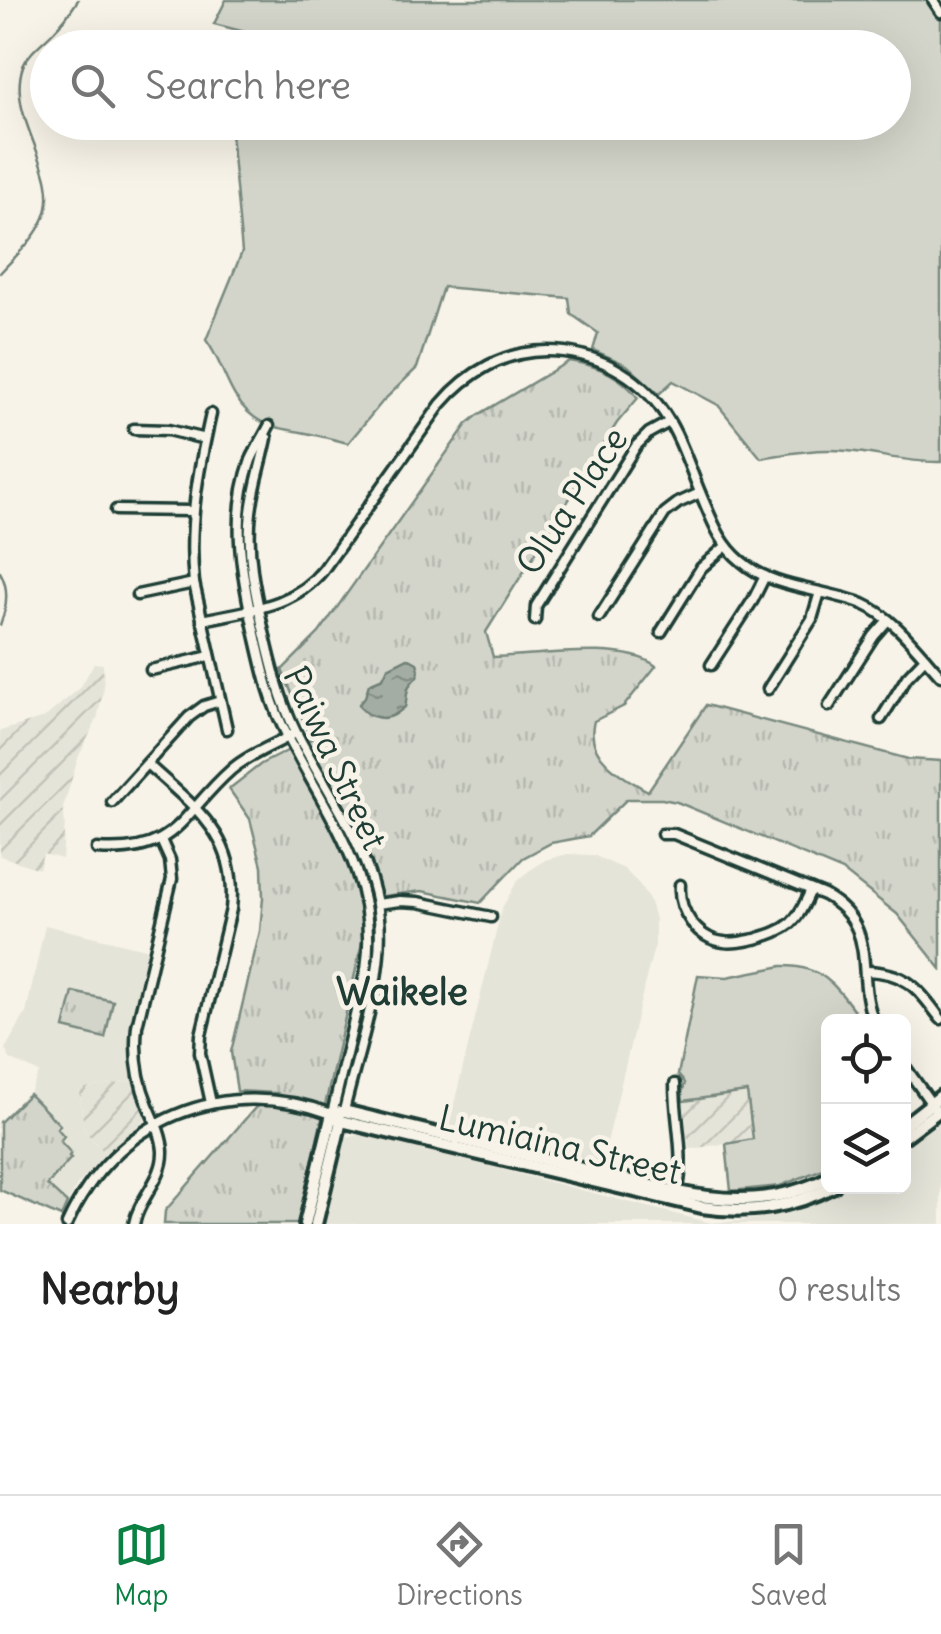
<!DOCTYPE html>
<style>
body{margin:0;font-family:Delius,sans-serif;background:#f6f6f6;color:#222}
.controls{position:absolute;right:30px;bottom:30px;display:grid;overflow:hidden;border-radius:15px;box-shadow:0 10px 40px #0002}
.controls button{width:90px;height:90px;display:grid;place-items:center;padding:0;border:0;border-bottom:2px solid #e0e0e0;background:#fff;color:#222;font:50px sans-serif}
.list{margin:0;padding:0;list-style:none}
h2{display:flex;justify-content:space-between;align-items:center;height:130px;margin:0;padding:0 40px;font-size:42px}
h2 small{font-size:32px;font-weight:400;color:#767676}
.icon{flex:none;width:55px;height:55px;fill:none;stroke:currentColor;stroke-width:2;stroke-linecap:round;stroke-linejoin:round}
.map{position:relative;flex:none;width:941px;height:1224px;overflow:hidden}
.search{position:absolute;background:#fff;box-shadow:0 10px 40px #0002;left:30px;right:30px;top:30px;height:110px;display:flex;align-items:center;gap:25px;box-sizing:border-box;padding:0 35px;border-radius:55px;color:#767676;font-size:38px}
.sheet{height:270px;background:#fff}
nav{display:flex;justify-content:space-around;align-items:center;box-sizing:border-box;height:140px;border-top:2px solid #e0e0e0;background:#fff;font-size:28px;color:#767676}
nav a{display:grid;justify-items:center;gap:5px}
nav .on{color:#0b8043}
.map>svg:first-child{display:block}
</style>
<div class="map">
<svg width="941" height="1224" viewBox="0 0 941 1224">
<defs>
<pattern id="industrial-furrows" width="10" height="10" patternUnits="userSpaceOnUse" patternTransform="scale(2.5)"><rect width="10" height="10" fill="#e5e4d9"/><path d="M-1 1l2-2M0 10L10 0M9 11l2-2" fill="none" stroke="#c4c4bb"/></pattern>
<pattern id="grass-tufts" width="24" height="20" patternUnits="userSpaceOnUse" patternTransform="scale(2.5)"><rect width="24" height="20" fill="#d3d5ca"/><path d="M3 7l-1-3M5 7V3M7 7l1-3M15 17l-1-3M17 17v-4M19 17l1-3" fill="none" stroke="#b5b8ae"/></pattern>
<pattern id="water-ripples" width="26" height="14" patternUnits="userSpaceOnUse" patternTransform="scale(2.5)"><rect width="26" height="14" fill="#a4ada3"/><path d="M2 4q2-2 4 0t4 0M15 11q2-2 4 0t4 0" fill="none" stroke="#858e86"/></pattern>
</defs>
<rect width="100%" height="100%" fill="#f7f3e8"/>
<filter id="ink" filterUnits="userSpaceOnUse"><feTurbulence type="fractalNoise" baseFrequency=".01" numOctaves="2"/><feDisplacementMap in="SourceGraphic" scale="20" xChannelSelector="R" yChannelSelector="G"/><feConvolveMatrix kernelMatrix="1 2 1 2 8 2 1 2 1" color-interpolation-filters="sRGB"/></filter>
<g filter="url(#ink)">
<g fill="#e5e4d9">
<polygon points="567,854 593,855 624,869 640,885 650,902 655,919 655,945 649,966 602,1164 448,1128 502,908 516,883 526,873 545,860"/>
<polygon points="45,925 150,950 130,1033 130,1054 133,1081 79,1089 84,1130 105,1153 76,1187 61,1217 0,1190 0,1122 29,1094 39,1073 10,1059 5,1049 26,1013"/>
<polygon points="941,1121 941,1224 324,1224 345,1137 362,1134 711,1223 740,1221 780,1215 812,1204 845,1187 904,1186 904,1149"/>
</g>
<g fill="url(#industrial-furrows)">
<polygon points="94,663 103,664 104,687 97,719 78,758 63,808 65,823 62,859 43,854 39,869 0,856 0,731 44,718 80,688"/>
<polygon points="133,1081 147,1119 105,1153 84,1130 79,1089"/>
<polygon points="746,1092 753,1140 689,1149 683,1101"/>
</g>
<g fill="url(#grass-tufts)" stroke="#79897f" stroke-width="2.5">
<path d="M569 361C596 365 622 376 638 398L617 423 486 632 493 657C534 656 624 641 656 666L624 706 594 721C584 756 622 777 648 791L706 705 908 759 941 761V969L897 914 843 871 677 802 662 799H627L589 836 551 843 523 858 480 903 422 891 360 899 364 934 298 1224H164L165 1211 255 1108 276 1093 237 1091 231 1052 260 931 263 898 262 866 250 819 229 789 261 764 311 739 282 670 319 633 467 424 478 415Z"/>
<polygon points="73,992 113,1001 105,1038 64,1028"/>
<polygon points="29,1094 60,1125 57,1128 64,1136 60,1141 71,1153 69,1156 71,1158 47,1185 67,1203 61,1217 0,1190 0,1122"/>
</g>
<g fill="#d3d5ca" stroke="#79897f" stroke-width="2.5">
<path d="M226 0H941V462C909 463 879 454 847 451 818 448 790 453 761 458L718 405 673 381 659 394 627 365 593 350 598 333 571 314 569 298 443 287 417 368 383 401 348 443C332 439 317 435 301 432 270 427 253 424 235 396 224 378 219 357 206 340L242 252 230 123 894 122V48L246 47 249 33 214 24Z"/>
<path d="M782 966C826 965 839 991 862 1021L828 1022V1167L780 1186 731 1191 726 1144 753 1139 747 1092 683 1101 682 1093 685 1083 678 1075 698 975 727 977Z"/>
</g>
<path fill="url(#water-ripples)" stroke="#6f8077" stroke-width="2.5" d="M408 658 417 663C422 676 416 676 409 686 406 691 407 701 405 707 401 710 397 714 392 716 381 721 363 715 359 704L365 697 369 684 383 678 388 668Z"/>
<g fill="none" stroke-linecap="round" stroke-linejoin="round">
<g stroke="#6f8077" stroke-width="2.5">
<path d="M0 273C16 255 34 241 44 218 64 171 5 119 23 66 29 52 44 42 54 31 63 22 71 11 78 0"/>
<path d="M0 572C10 589 7 607 0 625"/>
</g>
<defs>
<g id="minor">
<polyline points="933,0 941,12"/>
<path d="M211 414C198 471 188 525 194 583L227 729"/>
<polyline points="134,429 168,430 205,439"/>
<path d="M267 438C262 463 254 486 251 512 246 553 255 592 264 632 272 667 280 700 296 732 327 792 372 850 379 918 385 977 357 1054 344 1111"/>
<polyline points="116,510 192,511"/>
<polyline points="137,595 194,583"/>
<polyline points="599,617 665,513 678,503 700,493"/>
<path d="M202 620C247 610 293 608 323 570L441 404C468 372 505 351 547 351 594 351 638 374 664 413 681 438 690 469 702 497 712 520 720 544 741 561 774 590 823 588 863 604 895 618 918 651 941 676"/>
<polyline points="535,620 536,606 636,446 649,433 669,422"/>
<polyline points="661,632 701,568 726,546"/>
<polyline points="711,665 753,600 765,576"/>
<polyline points="151,670 210,656"/>
<polyline points="768,689 812,619 820,592"/>
<polyline points="829,706 874,636 888,620"/>
<polyline points="881,719 907,677 925,658"/>
<path d="M147 764C195 808 239 836 231 909L201 1035 200 1053 211 1103"/>
<polyline points="112,802 189,717 204,706 220,701"/>
<path d="M662 834H674L824 895C881 927 854 973 874 1022"/>
<path d="M97 849C178 855 180 815 231 770 248 755 272 746 292 735"/>
<path d="M680 885C678 911 697 939 724 942 734 944 745 941 755 939 768 935 780 932 791 923 801 914 805 902 811 890"/>
<polyline points="377,904 400,901 418,902 491,917"/>
<path d="M866 971C907 972 917 988 941 1019"/>
<polyline points="904,1065 933,1106"/>
<path d="M675 1084C675 1123 686 1154 677 1193"/>
<path d="M67 1224C114 1119 224 1074 332 1114L366 969C380 877 326 813 287 735 270 703 263 669 255 634 242 577 230 517 251 460 256 449 263 438 269 426"/>
<path d="M134 1224C139 1197 164 1179 163 1151 162 1135 154 1119 148 1105 137 1079 134 1054 137 1026L172 879 170 860 161 840"/>
</g>
<g id="major">
<path d="M332 1114 341 1121 702 1207C749 1214 791 1208 834 1186"/>
<path d="M332 1114 344 1111 677 1192C730 1203 780 1203 828 1178"/>
<polyline points="904,1125 941,1096"/>
<polyline points="904,1137 941,1109"/>
<polyline points="305,1224 332,1114"/>
<polyline points="316,1224 341,1121"/>
</g>
</defs>
<use href="#minor" stroke="#1f3d34" stroke-width="15"/>
<use href="#major" stroke="#1f3d34" stroke-width="18"/>
<use href="#minor" stroke="#f7f3e8" stroke-width="8"/>
<use href="#major" stroke="#f7f3e8" stroke-width="10"/>
</g>
</g>
<g text-anchor="middle" stroke-width="9" stroke-linejoin="round" paint-order="stroke">
<g font-size="35" fill="#1f3d34" stroke="#f7f3e8">
<text transform="translate(572 501) rotate(-56)" y="12">Olua Place</text>
<text transform="translate(335 758) rotate(65)" y="12">Paiwa Street</text>
<text transform="translate(560 1145) rotate(13)" y="12">Lumiaina Street</text>
</g>
<g font-size="38" font-weight="bold" fill="#1f3d34" stroke="#f7f3e8">
<text x="402" y="1005">Waikele</text>
</g>
</g>
</svg>
<div class="controls">
<button><svg class="icon" aria-label="locate" viewBox="0 0 24 24"><circle cx="12" cy="12" r="6"/><path d="M12 2v4M12 18v4M2 12h4M18 12h4"/></svg></button>
<button><svg class="icon" aria-label="layers" viewBox="0 0 24 24"><path d="M12 4l9 5-9 5-9-5zM3 14l9 5 9-5"/></svg></button>
</div>
<div class="search"><svg class="icon" aria-label="search" viewBox="0 0 24 24"><circle cx="10" cy="10" r="6"/><path d="M15 15l6 6"/></svg>Search here</div>
</div>
<section class="sheet">
<h2>Nearby<small>0 results</small></h2>
<ul class="list">
</ul>
</section>
<nav>
<a class="on"><svg class="icon" aria-label="map" viewBox="0 0 24 24"><path d="M3 6l6-2 6 2 6-2v14l-6 2-6-2-6 2zM9 4v14M15 6v14"/></svg>Map</a>
<a><svg class="icon" aria-label="directions" viewBox="0 0 24 24"><path d="M12 3l9 9-9 9-9-9zM9 14v-3h6M13 9l2 2-2 2"/></svg>Directions</a>
<a><svg class="icon" aria-label="saved" viewBox="0 0 24 24"><path d="M7 4h10v16l-5-4-5 4z"/></svg>Saved</a>
</nav>
